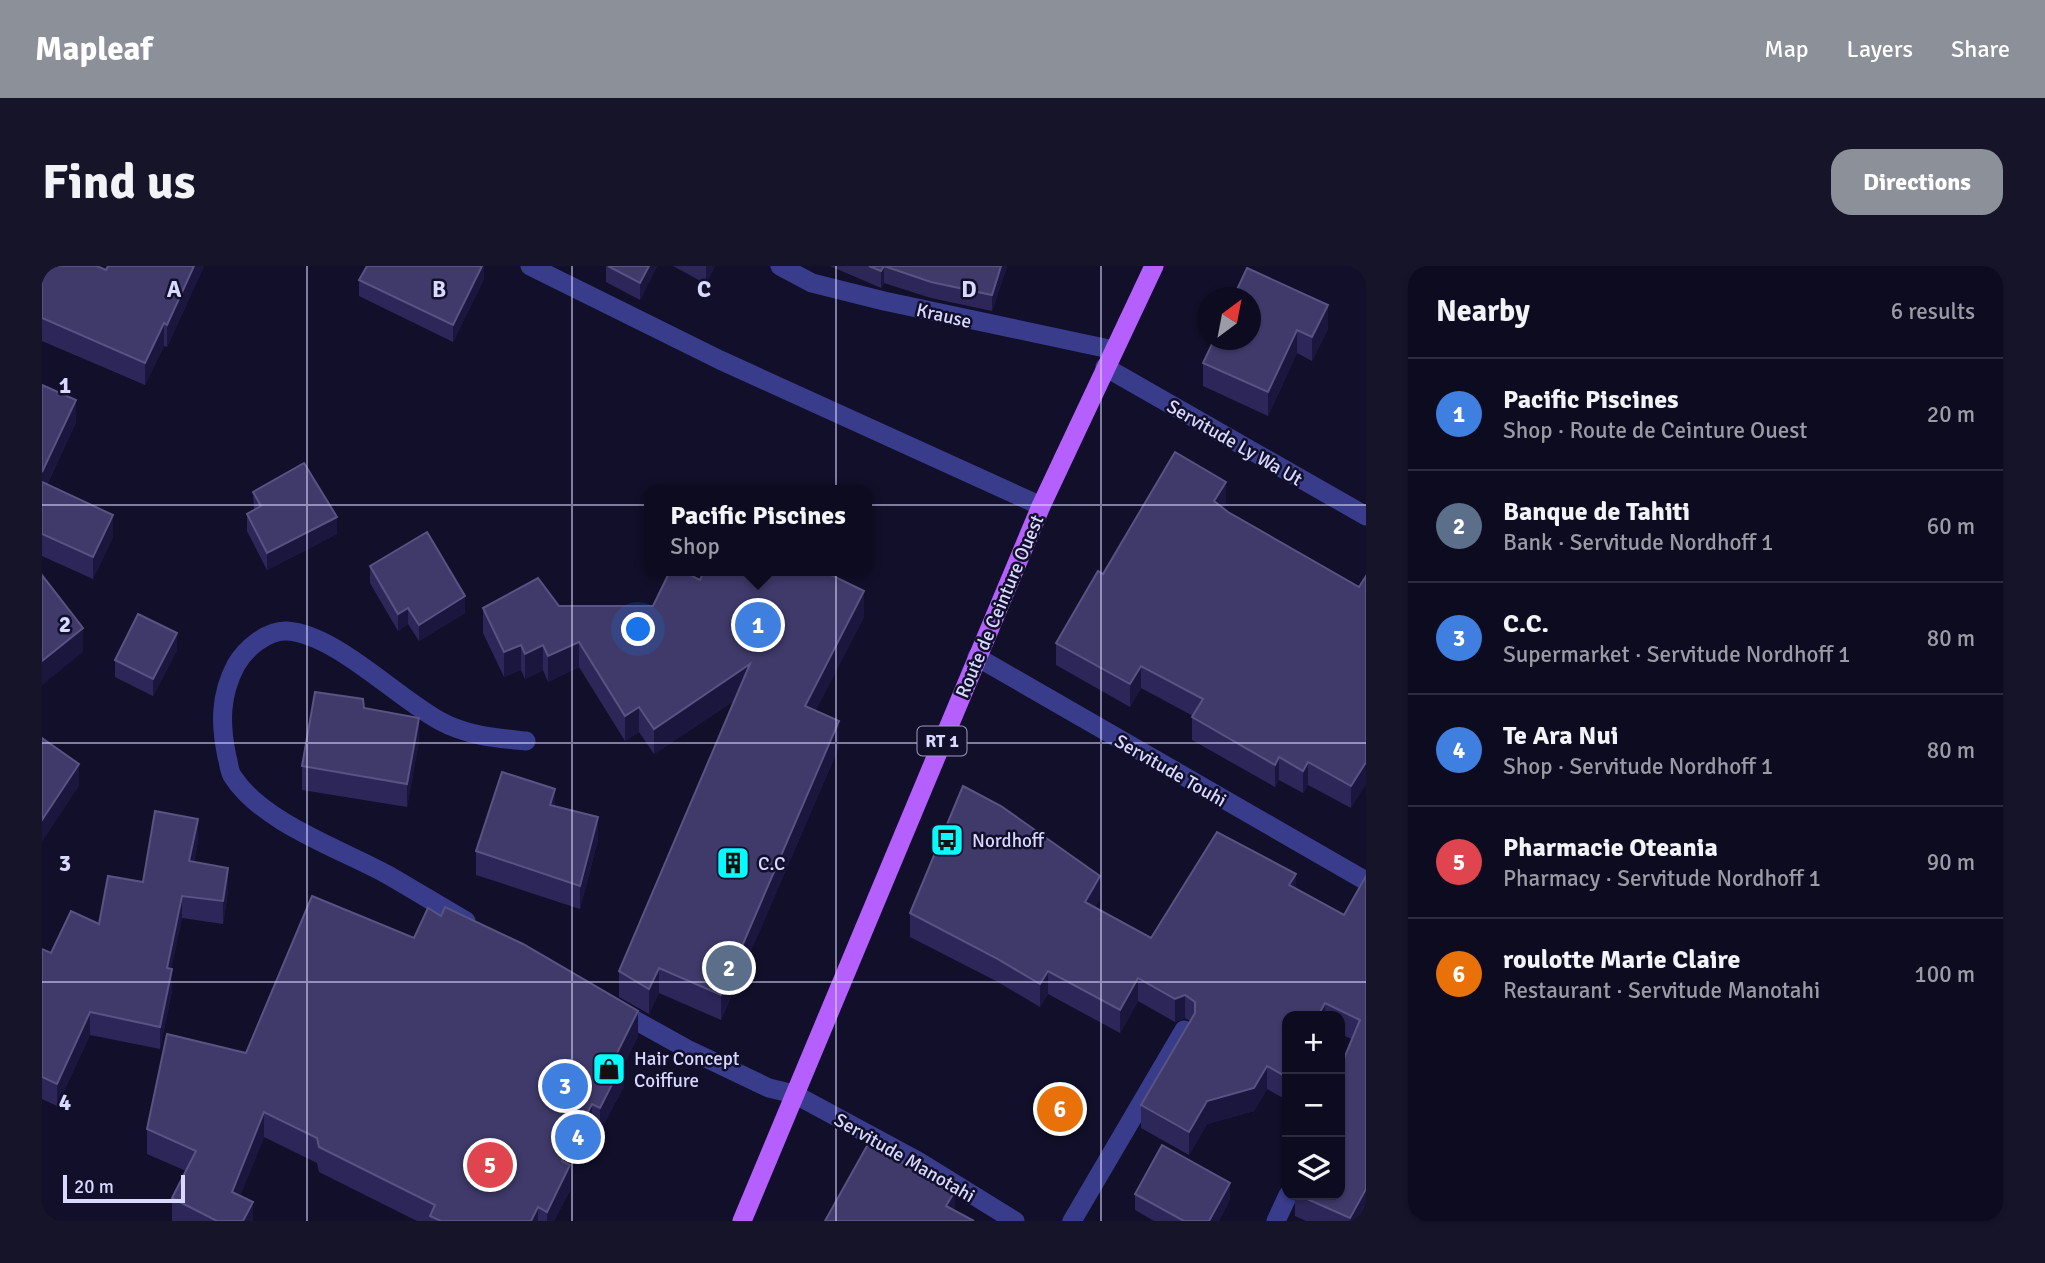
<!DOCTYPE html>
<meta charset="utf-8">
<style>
body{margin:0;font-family:Signika,sans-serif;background:#161429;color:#f1f3f6}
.controls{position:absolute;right:21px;bottom:21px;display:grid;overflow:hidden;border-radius:14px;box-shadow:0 2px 5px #0004}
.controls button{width:63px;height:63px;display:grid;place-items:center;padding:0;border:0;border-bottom:2px solid #2d2b3e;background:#0d0b20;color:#f1f3f6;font:35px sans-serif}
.compass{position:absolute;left:1156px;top:21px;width:63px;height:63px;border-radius:50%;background:#0d0b20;box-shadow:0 2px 5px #0004;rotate:32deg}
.scale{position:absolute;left:21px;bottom:18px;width:122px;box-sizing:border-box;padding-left:7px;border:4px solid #d9d8ff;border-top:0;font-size:19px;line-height:24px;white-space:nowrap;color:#d9d8ff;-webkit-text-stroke:5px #110f2a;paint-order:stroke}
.you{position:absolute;left:597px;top:364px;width:24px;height:24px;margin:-18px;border:5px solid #fff;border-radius:50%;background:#1a73e8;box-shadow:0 0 0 10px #1a73e833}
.badge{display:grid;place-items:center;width:46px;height:46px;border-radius:50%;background:#8c9099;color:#fff;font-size:23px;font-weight:700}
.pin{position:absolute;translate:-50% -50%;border:4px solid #fff;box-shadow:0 2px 7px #0006}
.popup{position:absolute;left:602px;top:219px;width:228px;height:91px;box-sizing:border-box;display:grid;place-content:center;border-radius:14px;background:#0d0b20;filter:drop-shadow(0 2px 5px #0005);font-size:23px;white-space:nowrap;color:#9a9ba5}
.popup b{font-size:26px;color:#f1f3f6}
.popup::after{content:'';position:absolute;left:50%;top:100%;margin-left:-14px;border:14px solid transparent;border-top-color:#0d0b20}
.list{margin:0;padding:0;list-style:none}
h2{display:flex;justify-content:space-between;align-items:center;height:91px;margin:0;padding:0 28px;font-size:30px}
h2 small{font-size:23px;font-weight:400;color:#9a9ba5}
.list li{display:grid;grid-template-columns:46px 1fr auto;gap:21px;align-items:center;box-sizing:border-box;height:112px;padding:0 28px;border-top:2px solid #2d2b3e}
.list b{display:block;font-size:26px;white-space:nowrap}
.list p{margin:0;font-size:23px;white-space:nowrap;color:#9a9ba5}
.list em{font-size:23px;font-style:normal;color:#9a9ba5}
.icon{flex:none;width:38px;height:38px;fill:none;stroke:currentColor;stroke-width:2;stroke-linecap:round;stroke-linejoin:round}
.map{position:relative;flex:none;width:1324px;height:955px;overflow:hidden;border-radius:21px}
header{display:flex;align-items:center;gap:42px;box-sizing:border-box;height:98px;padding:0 35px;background:#8c9099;color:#fff}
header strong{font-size:33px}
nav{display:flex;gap:38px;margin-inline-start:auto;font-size:24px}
.intro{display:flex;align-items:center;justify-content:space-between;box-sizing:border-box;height:168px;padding:0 42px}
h1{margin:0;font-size:49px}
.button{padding:18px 32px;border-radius:21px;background:#8c9099;color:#fff;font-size:24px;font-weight:700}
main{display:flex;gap:42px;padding:0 42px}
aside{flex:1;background:#0d0b20;border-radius:21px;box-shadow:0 2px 5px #0004}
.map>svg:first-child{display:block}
</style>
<header>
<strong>Mapleaf</strong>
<nav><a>Map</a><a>Layers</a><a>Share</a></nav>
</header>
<div class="intro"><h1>Find us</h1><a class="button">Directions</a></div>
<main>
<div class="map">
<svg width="1324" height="955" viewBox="0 0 1324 955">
<rect width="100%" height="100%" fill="#110f2a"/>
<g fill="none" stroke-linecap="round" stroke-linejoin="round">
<g stroke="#383c8b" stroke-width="19">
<polyline points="488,0 678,94 999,240"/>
<polyline points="738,0 770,17 842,35 1072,84"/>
<polyline points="1063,101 1324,250"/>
<polyline points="935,391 1324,615"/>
<path d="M424 655C398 640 372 624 346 609 299 583 221 557 191 511 187 506 187 497 185 491 178 458 178 429 194 399 203 383 225 364 245 365 293 368 354 431 398 455 426 470 453 472 484 475"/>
<polyline points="573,743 645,783 727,822 752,828 876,895 973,955"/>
<polyline points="1030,955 1142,764"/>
<polyline points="1234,955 1246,929"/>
</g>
<polyline stroke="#b55fff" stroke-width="19" points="700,955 999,240 1112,0"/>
</g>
<g fill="#2d2759">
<polygon points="0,0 64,4 66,0 162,0 125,81 122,80 103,119 0,75"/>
<polygon points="442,0 442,13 411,76 317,30 317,14"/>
<polygon points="564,0 615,0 598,34 564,16"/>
<polygon points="631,0 673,0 664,18"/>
<polygon points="788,0 965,0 950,45 889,32 842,17 839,22"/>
<polygon points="1286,39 1286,63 1270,95 1255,87 1226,150 1161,120 1161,97"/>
<polygon points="0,119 34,156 5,219 71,271 51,313 0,290"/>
<polygon points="211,226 295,268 225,304 205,265 205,248 212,244"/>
<polygon points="1184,238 1181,242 1186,246 1317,321 1309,542 1266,519 1261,527 1237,514 1233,521 1150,474 1150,451 1151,450 1099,422 1088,441 1014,399 1014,377 1061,308"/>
<polygon points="328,300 423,347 377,375 366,358 356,365 328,317"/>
<polygon points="658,314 822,351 773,445 797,481 679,754 617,727 607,748 577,731 577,705 693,434 612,488 597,466 583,475 537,401 506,416 501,404 483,413 479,404 462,411 441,367 441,342 611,340"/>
<polygon points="135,384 111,430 73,411 73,394"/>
<polygon points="377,475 365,541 260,524 260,500"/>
<polygon points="513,540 556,574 538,643 434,609 434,585"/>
<polygon points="156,575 152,596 186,625 181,658 140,652 129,703 130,725 118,783 48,769 15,840 0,833 0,683 9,687 57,658 101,616"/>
<polygon points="1324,610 1319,955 1264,955 1253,950 1253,929 1298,929 1298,802 1310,773 1298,768 1298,750 1245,750 1243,833 1225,823 1212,845 1165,858 1147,889 1099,862 1099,839 1148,755 1143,752 1133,756 1096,735 1078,767 1006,728 998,741 954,715 868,671 868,647 1058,633 1053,641 1109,672 1254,622 1302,649"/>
<polygon points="596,770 582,798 582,820 558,866 550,863 528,905 528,924 512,955 375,955 277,906 275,897 222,871 198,930 211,955 130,955 130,932 144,905 105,888 105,863 204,787"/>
<polygon points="1093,928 1188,933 1177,955 1112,955 1093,944"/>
</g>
<g fill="#1a163e">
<polygon points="152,0 162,0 125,81 125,59"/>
<polygon points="440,0 442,0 442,13 411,76 411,59"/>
<polygon points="607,0 615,0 598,34 598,17"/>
<polygon points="664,0 673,0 664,18"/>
<polygon points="842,0 842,17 839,22 839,5"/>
<polygon points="959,0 965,0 950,45 950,29"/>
<polygon points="1286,39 1286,63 1270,95 1270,71"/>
<polygon points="122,57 122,80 103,119 103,97"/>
<polygon points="1255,64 1255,87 1226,150 1226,126"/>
<polygon points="34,134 34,156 0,229 0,206"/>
<polygon points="1184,216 1184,238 1172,257 1172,235"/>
<polygon points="71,249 71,271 51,313 51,291"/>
<polygon points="295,251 295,268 225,304 225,287"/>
<polygon points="822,325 822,351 763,466 763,440"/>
<polygon points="423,330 423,347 377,375 377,359"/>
<polygon points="366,342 366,358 356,365 356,348"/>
<polygon points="41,362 41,386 0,419 0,395"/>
<polygon points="135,367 135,384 111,430 111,413"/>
<polygon points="537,376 537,401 506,416 506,390"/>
<polygon points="479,379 479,404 462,411 462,386"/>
<polygon points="501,379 501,404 483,413 483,388"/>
<polygon points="708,398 708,424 612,488 612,463"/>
<polygon points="1099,400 1099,422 1088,441 1088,418"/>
<polygon points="597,441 597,466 583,475 583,450"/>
<polygon points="377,452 377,475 365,541 365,518"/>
<polygon points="797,455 797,481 679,754 679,729"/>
<polygon points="1237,491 1237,514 1233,521 1233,499"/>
<polygon points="1266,496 1266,519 1261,527 1261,505"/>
<polygon points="1324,496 1324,519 1309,542 1309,520"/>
<polygon points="37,498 37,520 0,576 0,554"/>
<polygon points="513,523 513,547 508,539"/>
<polygon points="556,551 556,574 538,643 538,620"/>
<polygon points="156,553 156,575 147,618 147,595"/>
<polygon points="186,602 186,625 181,658 181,635"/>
<polygon points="1254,608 1254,631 1247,619"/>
<polygon points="1058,610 1058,633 1043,659 1043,636"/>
<polygon points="140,630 140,652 125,724 125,702"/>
<polygon points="617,702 617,727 607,748 607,723"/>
<polygon points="130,703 130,725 118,783 118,761"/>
<polygon points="1006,705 1006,728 998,741 998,718"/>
<polygon points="1096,712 1096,735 1078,767 1078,744"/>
<polygon points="1143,729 1143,752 1133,756 1133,733"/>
<polygon points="1283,737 1283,750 1276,750"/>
<polygon points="596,745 596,770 582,798 582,820 558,866 558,842 573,791"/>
<polygon points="48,746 48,769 15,840 15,818"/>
<polygon points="1225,800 1225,823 1212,845 1165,858 1147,889 1147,866 1165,835"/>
<polygon points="1245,806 1245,830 1243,833 1243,810"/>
<polygon points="550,838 550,863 528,905 528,924 512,955 505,955 505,946 520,895"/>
<polygon points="222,846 222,871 190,951 190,926"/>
<polygon points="1188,917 1188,933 1177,955 1167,955"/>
<polygon points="1324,923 1324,946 1319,955 1308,955 1308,952"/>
<polygon points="913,925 913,948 904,940"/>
<polygon points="211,936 211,955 201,955"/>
<polygon points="496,941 496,955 489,955"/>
</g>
<g fill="#3f3a6a" stroke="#585382" stroke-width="2">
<polygon points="0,0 55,0 64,4 66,0 152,0 125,59 122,57 103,97 0,52"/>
<polygon points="325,0 440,0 411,59 317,14"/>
<polygon points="566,0 607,0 598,17"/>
<polygon points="827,0 959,0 950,29 889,16 842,0 839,5"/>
<polygon points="1205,2 1286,39 1270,71 1255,64 1226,126 1161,97 1172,74 1208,74 1208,32 1191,32"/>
<polygon points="0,119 34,134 0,206"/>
<polygon points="1133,186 1184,216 1172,235 1186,246 1317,321 1324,310 1324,496 1309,520 1266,496 1261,505 1237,491 1233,499 1150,451 1161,433 1099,400 1088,418 1014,377 1056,305 1061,308"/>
<polygon points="262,197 295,251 225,287 205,248 219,240 211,226"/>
<polygon points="0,216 71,249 51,291 0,268"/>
<polygon points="385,266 423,330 377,359 366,342 356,348 328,300"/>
<polygon points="628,305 640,305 658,314 662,305 781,305 822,325 763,440 797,455 679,729 617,702 607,723 577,705 708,398 612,463 597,441 583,450 537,376 506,390 501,379 483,388 479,379 462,386 441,342 496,312 517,340 611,340"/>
<polygon points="0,309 41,362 0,395"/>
<polygon points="96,348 135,367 111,413 73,394"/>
<polygon points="273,426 321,433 322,442 377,452 365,518 260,500"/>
<polygon points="0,472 37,498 0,554"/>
<polygon points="460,506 513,523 508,539 556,551 538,620 434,585"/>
<polygon points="921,520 959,540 1058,610 1043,636 1109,672 1175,566 1254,608 1247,619 1302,649 1324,610 1324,923 1308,952 1256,929 1298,929 1298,842 1299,840 1298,839 1298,802 1318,754 1283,737 1276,750 1245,750 1245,806 1243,810 1225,800 1212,822 1165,835 1147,866 1099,839 1153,747 1153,736 1143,729 1133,733 1096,712 1078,744 1006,705 998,718 954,692 868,647"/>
<polygon points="113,545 156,553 147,595 186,602 181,635 140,630 125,702 130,703 118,761 48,746 15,818 0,811 0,683 9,687 29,645 57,658 66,610 101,616"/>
<polygon points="270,630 372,672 386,642 399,650 403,641 481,678 596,745 573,791 582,795 558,842 550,838 520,895 528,899 505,946 496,941 489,955 399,955 388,950 393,939 277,881 275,872 222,846 190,926 211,936 201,955 175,955 130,932 154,885 105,863 125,768 204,787"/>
<polygon points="826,878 913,925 904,940 932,955 783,955"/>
<polygon points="1120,879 1188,917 1167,955 1142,955 1093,928"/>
</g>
<path fill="none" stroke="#d9d8ff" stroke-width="2" stroke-opacity="0.55" d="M265 0V955M530 0V955M794 0V955M1059 0V955M0 239H1324M0 477H1324M0 716H1324"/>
<defs>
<symbol id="bus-square" viewBox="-11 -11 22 22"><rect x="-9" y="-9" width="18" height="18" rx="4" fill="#04fcff" stroke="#110f2a"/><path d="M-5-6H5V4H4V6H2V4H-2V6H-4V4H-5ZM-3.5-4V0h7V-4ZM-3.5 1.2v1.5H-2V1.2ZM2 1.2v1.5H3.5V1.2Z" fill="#111"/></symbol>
<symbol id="building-square" viewBox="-11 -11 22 22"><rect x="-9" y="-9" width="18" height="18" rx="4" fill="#04fcff" stroke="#110f2a"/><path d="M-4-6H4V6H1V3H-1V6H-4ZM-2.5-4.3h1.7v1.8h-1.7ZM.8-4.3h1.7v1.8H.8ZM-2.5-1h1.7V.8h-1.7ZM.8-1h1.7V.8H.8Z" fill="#111"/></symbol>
<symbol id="shop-square" viewBox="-11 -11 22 22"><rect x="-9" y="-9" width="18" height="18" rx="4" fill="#04fcff" stroke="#110f2a"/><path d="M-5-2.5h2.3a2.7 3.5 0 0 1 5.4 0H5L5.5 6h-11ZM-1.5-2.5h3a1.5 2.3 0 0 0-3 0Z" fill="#111"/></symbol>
</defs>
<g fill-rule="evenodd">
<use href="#bus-square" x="886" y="555" width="38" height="38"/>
<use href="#building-square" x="672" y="578" width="38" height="38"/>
<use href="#shop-square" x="548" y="784" width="38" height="38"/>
</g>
<g text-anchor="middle" stroke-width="5" stroke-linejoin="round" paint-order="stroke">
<rect fill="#110f2a" stroke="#9d9cbf" stroke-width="2" x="875.5" y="460.5" width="49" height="29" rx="5"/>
<g font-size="18" font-weight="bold" fill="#d9d8ff">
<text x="900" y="481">RT 1</text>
</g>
<g font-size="19" fill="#d9d8ff" stroke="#110f2a">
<text transform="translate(902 49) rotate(13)" y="7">Krause</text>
<text transform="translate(1193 176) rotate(30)" y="7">Servitude Ly Wa Ut</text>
<text transform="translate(957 340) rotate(-67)" y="7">Route de Ceinture Ouest</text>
<text transform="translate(1129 504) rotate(30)" y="7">Servitude Touhi</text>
<text transform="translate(863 891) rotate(30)" y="7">Servitude Manotahi</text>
</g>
<g font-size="19" fill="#d9d8ff" stroke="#110f2a" text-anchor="start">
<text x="930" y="581">Nordhoff</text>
<text x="716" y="604">C.C</text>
<text x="592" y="799">Hair Concept<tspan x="592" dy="22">Coiffure</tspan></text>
</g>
</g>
<g font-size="23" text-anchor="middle" font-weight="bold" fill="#d9d8ff" stroke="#110f2a" stroke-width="5" stroke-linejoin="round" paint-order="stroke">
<text x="132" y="31">A</text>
<text x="397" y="31">B</text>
<text x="662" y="31">C</text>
<text x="927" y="31">D</text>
<text x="23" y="127">1</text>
<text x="23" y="366">2</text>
<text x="23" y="605">3</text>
<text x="23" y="844">4</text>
</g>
</svg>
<div class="controls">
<button>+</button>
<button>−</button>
<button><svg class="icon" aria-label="layers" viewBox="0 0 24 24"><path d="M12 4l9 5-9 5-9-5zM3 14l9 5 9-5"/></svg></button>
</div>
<svg class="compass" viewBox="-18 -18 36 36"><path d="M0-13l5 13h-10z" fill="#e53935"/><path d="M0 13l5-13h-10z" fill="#9a9ba5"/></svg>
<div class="scale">20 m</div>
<div class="you"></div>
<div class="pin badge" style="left:716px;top:359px;background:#3f7fe0">1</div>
<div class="popup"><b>Pacific Piscines</b>Shop</div>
<div class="pin badge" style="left:687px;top:702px;background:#5c6f8a">2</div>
<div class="pin badge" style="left:523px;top:820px;background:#3f7fe0">3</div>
<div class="pin badge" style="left:536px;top:871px;background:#3f7fe0">4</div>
<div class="pin badge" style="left:448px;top:899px;background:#e0444e">5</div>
<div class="pin badge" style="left:1018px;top:843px;background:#e8710a">6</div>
</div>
<aside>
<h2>Nearby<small>6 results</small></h2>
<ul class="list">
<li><span class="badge" style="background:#3f7fe0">1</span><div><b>Pacific Piscines</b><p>Shop · Route de Ceinture Ouest</p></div><em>20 m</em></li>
<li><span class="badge" style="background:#5c6f8a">2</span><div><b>Banque de Tahiti</b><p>Bank · Servitude Nordhoff 1</p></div><em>60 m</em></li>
<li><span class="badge" style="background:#3f7fe0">3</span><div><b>C.C.</b><p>Supermarket · Servitude Nordhoff 1</p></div><em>80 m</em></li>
<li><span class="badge" style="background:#3f7fe0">4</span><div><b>Te Ara Nui</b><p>Shop · Servitude Nordhoff 1</p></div><em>80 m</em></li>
<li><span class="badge" style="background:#e0444e">5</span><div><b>Pharmacie Oteania</b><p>Pharmacy · Servitude Nordhoff 1</p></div><em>90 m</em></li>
<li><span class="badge" style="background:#e8710a">6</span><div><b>roulotte Marie Claire</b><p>Restaurant · Servitude Manotahi</p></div><em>100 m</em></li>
</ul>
</aside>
</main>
